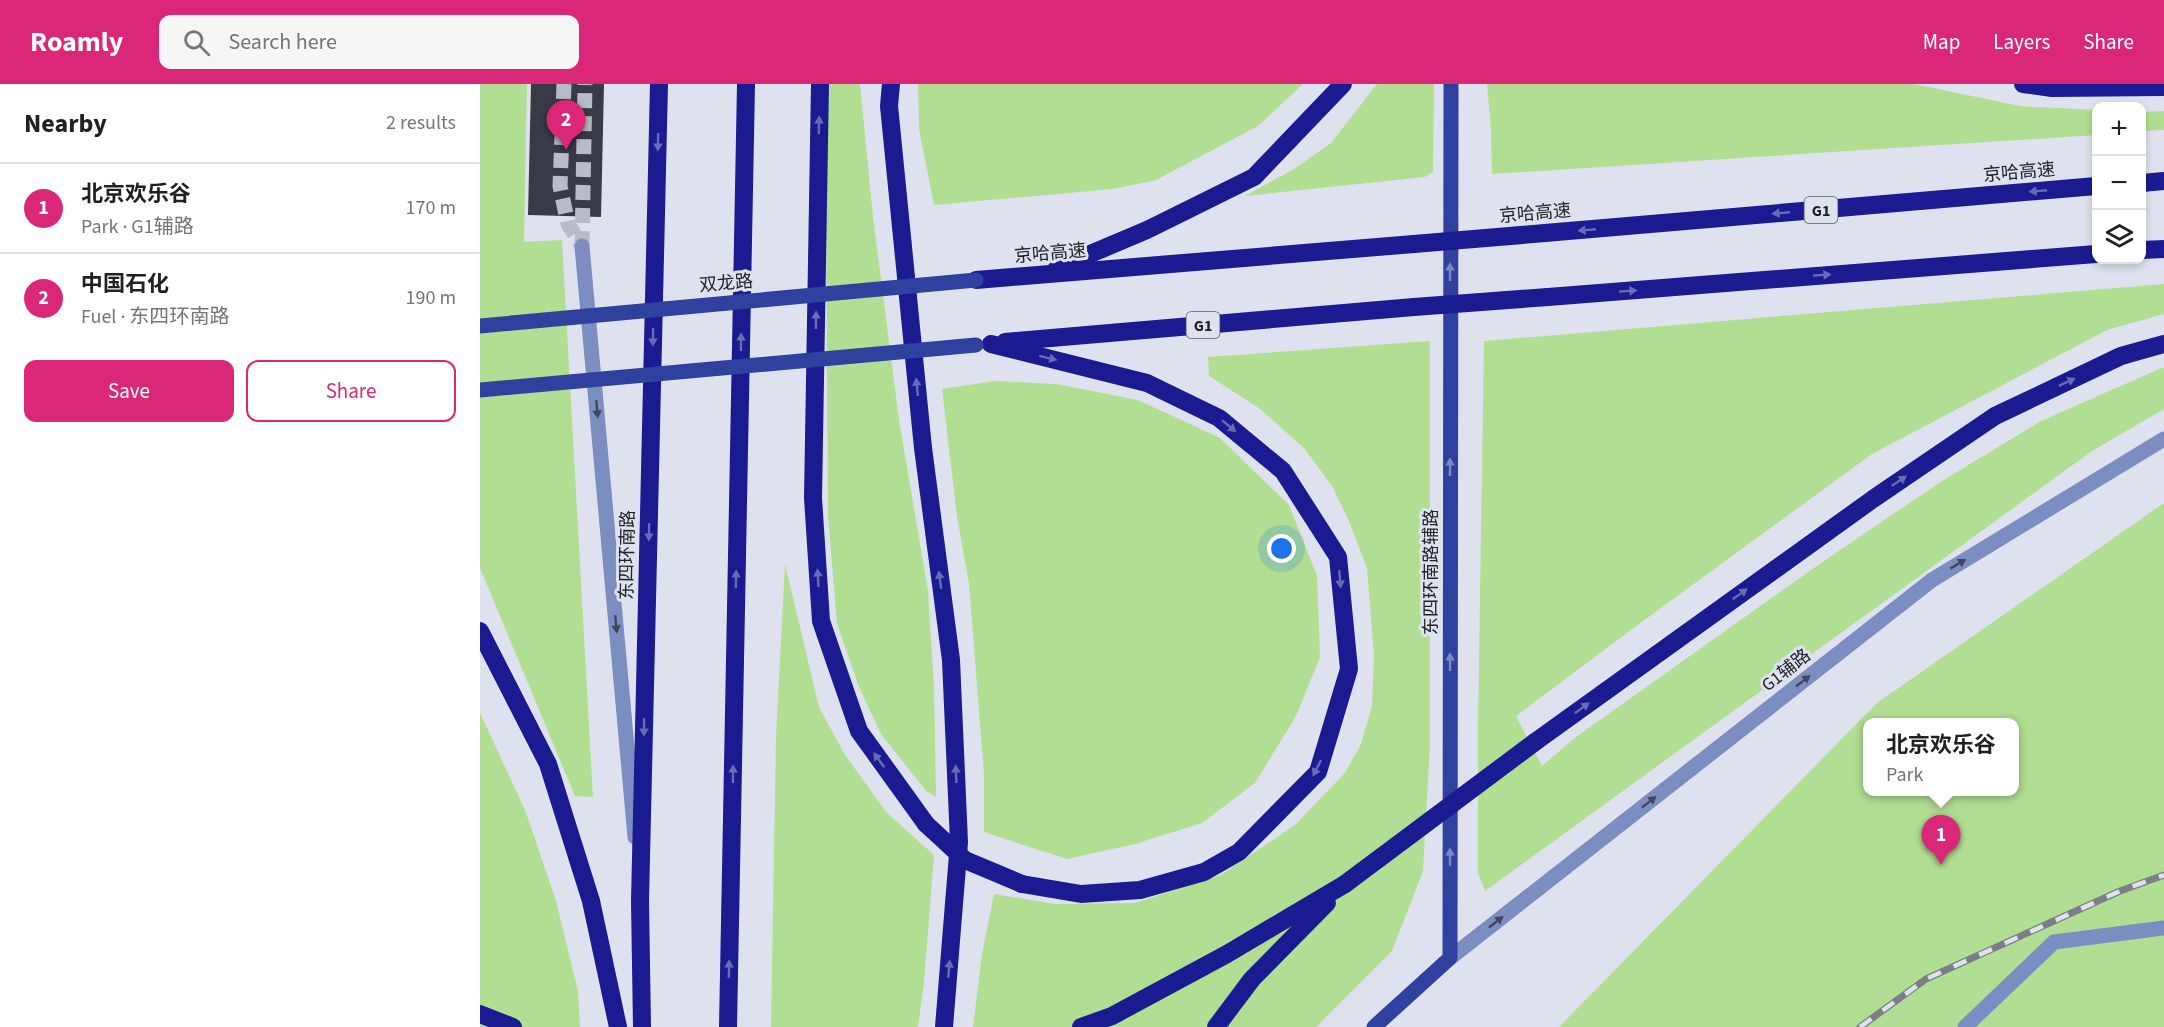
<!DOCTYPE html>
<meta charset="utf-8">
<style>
body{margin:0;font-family:"Source Sans 3","Noto Sans SC",sans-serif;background:#f6f6f6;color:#202124}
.controls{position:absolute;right:18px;top:18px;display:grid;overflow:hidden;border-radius:12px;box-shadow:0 3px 9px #0003}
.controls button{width:54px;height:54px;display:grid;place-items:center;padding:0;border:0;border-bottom:2px solid #e0e0e0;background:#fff;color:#202124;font:30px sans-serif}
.you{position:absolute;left:802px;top:465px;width:21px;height:21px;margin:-15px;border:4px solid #fff;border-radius:50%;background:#1a73e8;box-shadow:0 0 0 9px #1a73e833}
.badge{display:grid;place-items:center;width:39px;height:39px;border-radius:50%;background:#db2777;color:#fff;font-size:20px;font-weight:700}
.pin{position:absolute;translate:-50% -50px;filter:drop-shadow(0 2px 3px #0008)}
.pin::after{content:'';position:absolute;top:32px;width:21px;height:18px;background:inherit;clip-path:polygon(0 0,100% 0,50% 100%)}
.popup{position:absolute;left:1383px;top:634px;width:156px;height:78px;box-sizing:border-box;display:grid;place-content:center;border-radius:12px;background:#fff;filter:drop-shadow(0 2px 4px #0005);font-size:20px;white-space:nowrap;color:#757577}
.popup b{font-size:22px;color:#202124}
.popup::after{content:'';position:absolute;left:50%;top:100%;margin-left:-12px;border:12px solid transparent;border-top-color:#fff}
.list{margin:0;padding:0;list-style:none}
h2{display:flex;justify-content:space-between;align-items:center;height:78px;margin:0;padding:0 24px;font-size:26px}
h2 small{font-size:20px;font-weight:400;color:#757577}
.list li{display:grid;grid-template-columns:39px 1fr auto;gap:18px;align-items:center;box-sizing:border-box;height:90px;padding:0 24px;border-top:2px solid #e0e0e0}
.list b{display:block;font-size:22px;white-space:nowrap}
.list p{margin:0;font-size:20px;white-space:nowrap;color:#757577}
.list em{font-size:20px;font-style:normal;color:#757577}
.actions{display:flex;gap:12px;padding:18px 24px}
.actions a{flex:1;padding:14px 0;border:2px solid #db2777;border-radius:12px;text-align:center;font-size:21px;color:#db2777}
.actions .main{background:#db2777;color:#fff}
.icon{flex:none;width:33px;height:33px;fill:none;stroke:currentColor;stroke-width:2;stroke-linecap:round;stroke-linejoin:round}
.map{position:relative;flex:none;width:1684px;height:943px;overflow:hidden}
header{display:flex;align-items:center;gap:36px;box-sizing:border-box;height:84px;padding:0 30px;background:#db2777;color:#fff}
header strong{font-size:28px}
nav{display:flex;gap:33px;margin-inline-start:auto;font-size:21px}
.search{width:420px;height:54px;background:#f6f6f6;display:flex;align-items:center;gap:15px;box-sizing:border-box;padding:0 21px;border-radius:12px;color:#757577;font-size:22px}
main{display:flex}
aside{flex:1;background:#fff}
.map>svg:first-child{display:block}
</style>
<header>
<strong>Roamly</strong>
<div class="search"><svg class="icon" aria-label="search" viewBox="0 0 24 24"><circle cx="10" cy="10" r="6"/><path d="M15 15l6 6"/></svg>Search here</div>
<nav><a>Map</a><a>Layers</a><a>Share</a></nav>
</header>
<main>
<aside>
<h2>Nearby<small>2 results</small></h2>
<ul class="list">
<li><span class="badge">1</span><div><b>北京欢乐谷</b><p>Park · G1辅路</p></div><em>170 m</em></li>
<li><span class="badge">2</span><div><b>中国石化</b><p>Fuel · 东四环南路</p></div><em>190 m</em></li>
</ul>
<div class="actions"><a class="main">Save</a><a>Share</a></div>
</aside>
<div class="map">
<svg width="1684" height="943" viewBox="0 0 1684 943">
<rect width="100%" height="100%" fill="#dde2ee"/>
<g fill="#b1de92" fill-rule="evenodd">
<polygon points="0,0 47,0 44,158 82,156 113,713 95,712 0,484"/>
<polygon points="348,0 380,0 393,133 419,336 448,507 454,603 456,713 446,707 401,650 379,603 357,539 348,431 346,128"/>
<polygon points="438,0 823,0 778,42 676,96 633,105 454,121 439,45"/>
<polygon points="897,0 954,0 953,88 945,93 765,112 814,85 851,59"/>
<polygon points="1007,0 1434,0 1540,22 1616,26 1616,51 1012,90 1011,45"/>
<polygon points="1684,27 1684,46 1662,47 1662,28"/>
<polygon points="1684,200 1684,230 1627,246 1392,370 1159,540 1036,632 1062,682 1096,653 1341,479 1462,397 1561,337 1684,283 1684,325 1612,367 1005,807 998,789 998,642 1004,257"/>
<polygon points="950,257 950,661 943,787 912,867 836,943 493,943 502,870 514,810 575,820 655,819 741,791 815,741 865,689 881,660 892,622 894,572 887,484 869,437 852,402 824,364 779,324 729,292 728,273"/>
<polygon points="515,297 576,300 658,316 740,354 809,421 837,492 840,573 816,632 775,699 722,739 655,760 587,775 504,748 504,690 489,500 477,432 462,305"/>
<path d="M1684 419V943H1079L1397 619ZM1388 638H1534V708H1388Z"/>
<polygon points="305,480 339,623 365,671 407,729 454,771 444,898 438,943 291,943 296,652"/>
<polygon points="0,629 45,726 76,817 98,907 100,943 0,943"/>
</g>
<polygon fill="#383b45" points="51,0 124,0 121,133 48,131"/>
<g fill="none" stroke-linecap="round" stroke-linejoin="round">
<g stroke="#b7bcc6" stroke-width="15" stroke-dasharray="15 8" stroke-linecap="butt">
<polyline points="84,0 80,102 88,140 102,162"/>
<polyline points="102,162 105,0"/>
</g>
<g stroke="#7c8dc2" stroke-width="15">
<polyline points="102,162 155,753"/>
<polyline points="970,874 1452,496 1684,355"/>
<polyline points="1485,943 1574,858 1684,844"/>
</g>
<polyline stroke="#2f409f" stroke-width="15" points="894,943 970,874 971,0"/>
<g stroke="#1a1b91" stroke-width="18">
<polyline points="340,0 333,414 341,537 379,647 446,740"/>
<polyline points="411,0 409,22 443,364 471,576 479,758 464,943"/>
<polyline points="1543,0 1572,4 1684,3"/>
<polyline points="1662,99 1684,97"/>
<polyline points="1065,149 1616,102"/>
<polyline points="1662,166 1684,165"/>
<polyline points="577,184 667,146 774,93 863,0"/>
<polyline points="496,196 934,160"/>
<polyline points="1068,213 1616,170"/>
<polyline points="525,258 934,223"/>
<polyline points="511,260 667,299 739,334 803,387 858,473 869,585 838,688 759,768 724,788 660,806 601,810 542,800"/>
<polyline points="0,547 68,680 111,817 138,943"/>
<polyline points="1055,658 1393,415 1515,332 1641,272 1684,260"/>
<polyline points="0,930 33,943"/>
<polyline points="162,943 160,817 179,0"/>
<polyline points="248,943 266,0"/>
<polyline points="601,943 632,932 747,870 865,800"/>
<polyline points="736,943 772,895 847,819"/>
</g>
<defs>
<polyline id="rail" points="1380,943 1446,895 1640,807 1684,791"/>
</defs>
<use href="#rail" stroke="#7b7e86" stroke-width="7"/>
<use href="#rail" stroke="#dde2ee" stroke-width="4.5" stroke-dasharray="14" stroke-linecap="butt"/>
<g stroke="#2f409f" stroke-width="15">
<polyline points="0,242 496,196"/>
<polyline points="0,306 496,261"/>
</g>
<g stroke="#1a1b91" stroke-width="18">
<polyline points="934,160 1065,149"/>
<polyline points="934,223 1068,213"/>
<polyline points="446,740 485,776 542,800"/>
<polyline points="865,800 1055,658"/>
</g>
</g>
<defs><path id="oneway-solid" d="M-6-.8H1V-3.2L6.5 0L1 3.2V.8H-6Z" transform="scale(1.5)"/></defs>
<g fill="#686bb6">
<use href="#oneway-solid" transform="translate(339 41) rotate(-89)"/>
<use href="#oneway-solid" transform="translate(178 58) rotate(91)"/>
<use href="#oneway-solid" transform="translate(1558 107) rotate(175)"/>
<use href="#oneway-solid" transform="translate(1301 129) rotate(175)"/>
<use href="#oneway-solid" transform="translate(1107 146) rotate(175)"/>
<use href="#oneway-solid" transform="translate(1342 191) rotate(-4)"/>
<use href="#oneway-solid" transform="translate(1148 207) rotate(-4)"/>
<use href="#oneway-solid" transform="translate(336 236) rotate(-89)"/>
<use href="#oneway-solid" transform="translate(173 253) rotate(91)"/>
<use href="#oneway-solid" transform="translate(261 258) rotate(-89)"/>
<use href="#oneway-solid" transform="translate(568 274) rotate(14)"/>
<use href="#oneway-solid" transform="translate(1587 298) rotate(-25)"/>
<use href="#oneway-solid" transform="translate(437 303) rotate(-96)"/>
<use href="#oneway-solid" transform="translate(749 342) rotate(40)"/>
<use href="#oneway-solid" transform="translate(1419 397) rotate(-34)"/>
<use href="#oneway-solid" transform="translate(169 448) rotate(91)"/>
<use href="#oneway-solid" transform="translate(338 494) rotate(-93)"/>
<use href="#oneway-solid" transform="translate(256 495) rotate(-89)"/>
<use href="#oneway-solid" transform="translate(860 495) rotate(85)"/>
<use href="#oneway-solid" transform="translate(460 496) rotate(-98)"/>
<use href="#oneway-solid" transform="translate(1260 510) rotate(-36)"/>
<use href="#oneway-solid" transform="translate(1102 624) rotate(-36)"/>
<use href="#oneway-solid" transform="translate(164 643) rotate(91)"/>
<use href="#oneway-solid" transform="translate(399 676) rotate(-126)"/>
<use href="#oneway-solid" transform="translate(837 684) rotate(117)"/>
<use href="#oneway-solid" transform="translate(253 690) rotate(-89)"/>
<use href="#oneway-solid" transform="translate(476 690) rotate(-93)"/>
<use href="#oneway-solid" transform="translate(249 885) rotate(-89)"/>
<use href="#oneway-solid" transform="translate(469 885) rotate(-85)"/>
</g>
<g fill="#7d89c3">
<use href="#oneway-solid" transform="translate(970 188) rotate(-90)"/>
<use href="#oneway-solid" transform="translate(970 383) rotate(-90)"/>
<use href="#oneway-solid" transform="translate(970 578) rotate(-90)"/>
<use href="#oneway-solid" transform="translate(970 773) rotate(-90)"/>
</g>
<g fill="#40475d">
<use href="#oneway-solid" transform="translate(117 325) rotate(85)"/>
<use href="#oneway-solid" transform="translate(1478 480) rotate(-31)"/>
<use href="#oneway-solid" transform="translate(136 540) rotate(85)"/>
<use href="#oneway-solid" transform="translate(1323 597) rotate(-38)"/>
<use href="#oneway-solid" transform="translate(1169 718) rotate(-38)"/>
<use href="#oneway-solid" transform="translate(1016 838) rotate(-38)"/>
</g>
<g text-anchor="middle" stroke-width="6" stroke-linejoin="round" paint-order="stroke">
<g fill="#dde2ee" stroke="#595c62" stroke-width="1.5">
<rect x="1324.5" y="113" width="33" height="26" rx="4.5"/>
<rect x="706.5" y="228" width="33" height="26" rx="4.5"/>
</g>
<g font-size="16" font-weight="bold" fill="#202226">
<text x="1341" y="132">G1</text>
<text x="723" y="247">G1</text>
</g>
<g font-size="18" fill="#202226" stroke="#dde2ee">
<text transform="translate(1539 88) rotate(-5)" y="6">京哈高速</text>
<text transform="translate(1055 129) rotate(-5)" y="6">京哈高速</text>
<text transform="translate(570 169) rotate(-5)" y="6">京哈高速</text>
<text transform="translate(246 199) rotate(-5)" y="6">双龙路</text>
<text transform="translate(147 471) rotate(-89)" y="6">东四环南路</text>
<text transform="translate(951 488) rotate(-90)" y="6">东四环南路辅路</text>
<text transform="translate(1306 586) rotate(-38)" y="6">G1辅路</text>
</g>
</g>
</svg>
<div class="controls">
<button>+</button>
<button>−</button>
<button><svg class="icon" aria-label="layers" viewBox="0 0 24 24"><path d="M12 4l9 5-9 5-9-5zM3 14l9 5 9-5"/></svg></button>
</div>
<div class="you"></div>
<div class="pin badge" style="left:1461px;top:781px">1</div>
<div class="popup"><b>北京欢乐谷</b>Park</div>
<div class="pin badge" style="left:86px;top:66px">2</div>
</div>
</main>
